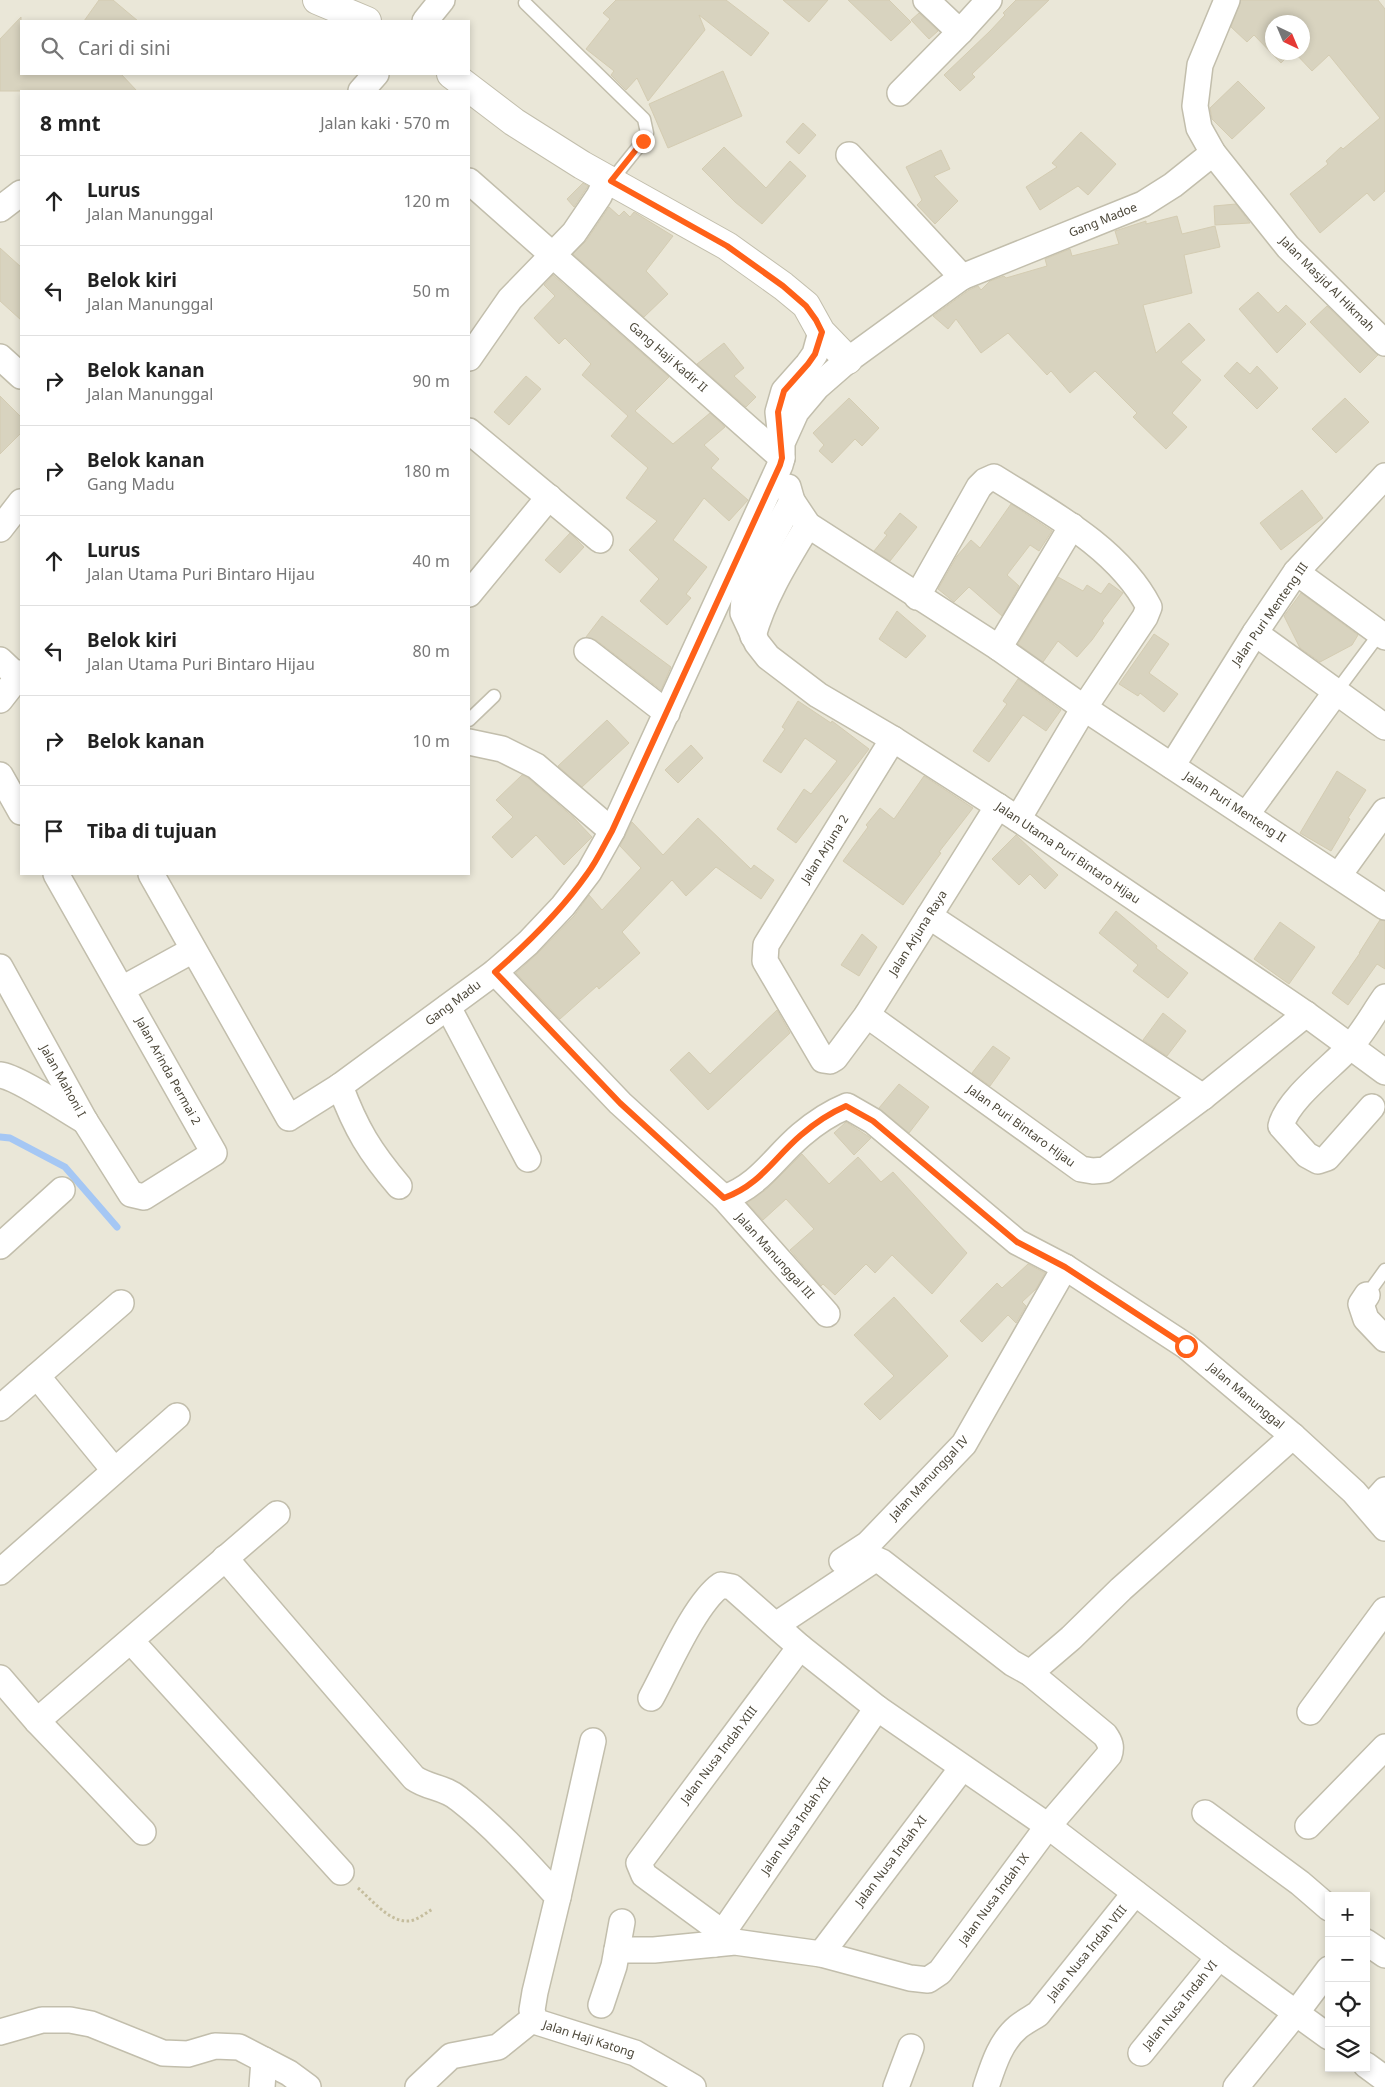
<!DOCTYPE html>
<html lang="id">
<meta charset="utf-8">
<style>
body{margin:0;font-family:"Noto Sans",sans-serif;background:#f2f2f2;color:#222}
.controls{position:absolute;right:15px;bottom:15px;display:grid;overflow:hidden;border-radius:0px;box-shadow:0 2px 8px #0003}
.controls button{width:45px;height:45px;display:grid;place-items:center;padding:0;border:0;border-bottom:1px solid #e0e0e0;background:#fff;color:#222;font:25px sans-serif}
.compass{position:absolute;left:1265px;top:15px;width:45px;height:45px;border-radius:50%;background:#fff;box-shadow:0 2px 8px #0003;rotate:136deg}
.stop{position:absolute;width:15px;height:15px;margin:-11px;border:4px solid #ff6119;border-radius:50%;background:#fff}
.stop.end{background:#ff6119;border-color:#fff;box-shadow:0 1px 5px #0008}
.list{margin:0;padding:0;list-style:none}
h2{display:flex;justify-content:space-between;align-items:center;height:65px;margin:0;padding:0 20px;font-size:21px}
h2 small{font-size:16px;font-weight:400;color:#767676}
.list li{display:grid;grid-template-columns:32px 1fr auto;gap:15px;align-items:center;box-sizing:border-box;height:90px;padding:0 20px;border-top:1px solid #e0e0e0}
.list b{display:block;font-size:19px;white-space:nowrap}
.list p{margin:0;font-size:16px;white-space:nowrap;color:#767676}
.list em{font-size:16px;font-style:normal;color:#767676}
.icon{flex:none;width:28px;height:28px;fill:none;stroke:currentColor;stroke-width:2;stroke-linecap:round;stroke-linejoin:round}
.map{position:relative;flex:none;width:1385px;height:2087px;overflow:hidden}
.search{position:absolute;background:#fff;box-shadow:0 2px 8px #0003;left:20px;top:20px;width:450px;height:55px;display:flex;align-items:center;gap:12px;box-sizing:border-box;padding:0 18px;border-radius:0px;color:#767676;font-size:19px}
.panel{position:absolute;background:#fff;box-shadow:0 2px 8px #0003;left:20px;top:90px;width:450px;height:785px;border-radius:0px}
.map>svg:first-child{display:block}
</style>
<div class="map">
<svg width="1385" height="2087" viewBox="0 0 1385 2087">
<rect width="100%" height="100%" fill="#f6f4eb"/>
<path fill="#eae7d8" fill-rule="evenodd" d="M0 0H1385V2087H0ZM21 21H469V74H21ZM1272 22H1302V52H1272ZM21 91H469V874H21ZM1329 1896H1366V2068H1329Z"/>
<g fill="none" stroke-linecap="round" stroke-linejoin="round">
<polyline stroke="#a5c7f4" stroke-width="7" points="0,1137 10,1138 65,1167 117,1227"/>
</g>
<g fill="#d8d3bf" stroke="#d4ccb2">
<polygon points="99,0 113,0 138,21 84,21"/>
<polygon points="616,0 726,0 769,33 751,56 699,15 705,30 648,101 637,78 626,90 611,75 614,71 586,49 610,19 603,13"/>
<polygon points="783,0 828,0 809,22"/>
<polygon points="848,0 889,0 911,22 891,41"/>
<polygon points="1016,0 1049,0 972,74 975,77 960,91 944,75 990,31 1005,15 1003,13"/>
<polygon points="1241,0 1378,0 1385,9 1385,191 1374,201 1367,193 1320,233 1290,194 1328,164 1326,161 1341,147 1343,149 1380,118 1329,55 1312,71 1294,52 1302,52 1302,22 1272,22 1272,52 1292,52 1281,63 1254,35 1247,42 1231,27"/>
<polygon points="919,13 938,31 929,39 911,20"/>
<polygon points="21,17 21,74 121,74 137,91 0,91 0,39"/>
<polygon points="723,71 742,116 668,148 649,104"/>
<polygon points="1238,81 1265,108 1232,139 1212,119 1210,108"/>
<polygon points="803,123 816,135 799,154 786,142"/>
<polygon points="1081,132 1116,164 1088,195 1078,186 1040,210 1026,187 1057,167 1052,163"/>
<polygon points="724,147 766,188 790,161 806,176 762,224 735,202 702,169"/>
<polygon points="941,150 950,169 934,176 958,201 935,224 917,205 922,200 906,167"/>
<polygon points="583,183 588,186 574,207 567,199"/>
<polygon points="1236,204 1250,223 1215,225 1214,206"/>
<polygon points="609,207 619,216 624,211 630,217 634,212 673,236 646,271 668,294 644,317 573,254 586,241"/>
<polygon points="1177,216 1182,234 1215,226 1220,247 1184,255 1192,293 1143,305 1156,353 1189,323 1205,340 1181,362 1201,380 1172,413 1187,427 1166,449 1133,417 1137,413 1095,371 1070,393 1051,371 1047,375 1008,333 981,353 956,319 948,329 933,316 969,290 978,286 981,290 990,281 1004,276 1006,278 1047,266 1045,259 1070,249 1072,256 1119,244 1115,231 1146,221 1146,224"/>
<polygon points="0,248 21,267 21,320 0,301"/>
<polygon points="553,275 669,377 635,411 673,444 710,413 725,427 704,445 719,459 711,468 748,500 729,521 704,498 673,540 707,567 686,594 691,598 667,625 640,601 659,579 629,550 657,521 626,498 648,468 611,436 628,416 582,375 591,364 565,338 559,344 534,318 555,296 544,285"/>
<polygon points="1258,292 1278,313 1286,305 1306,324 1277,353 1239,309"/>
<polygon points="1327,306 1378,355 1360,373 1310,322"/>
<polygon points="724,343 744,368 734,376 756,397 746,407 697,364"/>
<polygon points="1237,362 1250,374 1257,366 1278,388 1257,409 1224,376"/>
<polygon points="526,376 541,389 509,425 494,412"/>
<polygon points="0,396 21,417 21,433 0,454"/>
<polygon points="849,398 879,428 862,446 855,439 832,463 819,451 824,445 813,433"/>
<polygon points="1345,398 1369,422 1336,453 1312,429"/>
<polygon points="1302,490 1323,518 1281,550 1260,523"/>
<polygon points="1011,504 1052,531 1039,551 1030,545 1007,575 1019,586 1002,616 969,587 954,602 938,589 957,556 971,540 980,548"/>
<polygon points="900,513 917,527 890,561 874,551 887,535 884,533"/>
<polygon points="570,533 584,547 560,573 545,560"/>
<polygon points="1058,577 1083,591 1087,585 1101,594 1109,583 1123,593 1102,621 1104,623 1092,640 1077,657 1058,641 1043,662 1018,644"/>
<polygon points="1301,593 1358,635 1352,645 1320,662 1300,648 1284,616"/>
<polygon points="897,611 926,636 906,658 879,639"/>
<polygon points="602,616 671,667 661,690 596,640 586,637"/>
<polygon points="1154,634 1169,644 1149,673 1178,694 1164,712 1140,693 1138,696 1119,684"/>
<polygon points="1018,679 1061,710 1046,731 1023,715 989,762 973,751 1007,704 1003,701"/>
<polygon points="798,701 831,723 832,721 869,749 796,843 777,829 804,789 811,794 837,761 805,738 781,773 763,761 785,729 782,727"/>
<polygon points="607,720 629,743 582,787 558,766"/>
<polygon points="691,745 703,758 678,783 665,770"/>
<polygon points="1337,771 1366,790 1348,818 1350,819 1331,851 1300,833"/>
<polygon points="522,775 528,778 574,818 592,837 564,865 536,835 512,858 492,837 513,817 496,800"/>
<polygon points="924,776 973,808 939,852 941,853 903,905 843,861 868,827 866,825 880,808 894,819"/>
<polygon points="698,818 751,869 754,865 774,880 761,899 716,867 686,896 672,880 622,932 640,953 599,989 597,986 560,1019 516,973 538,953 574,916 589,895 602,910 641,868 620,846 632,822 663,855"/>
<polygon points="1016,835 1058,875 1045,889 1030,874 1019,885 992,859"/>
<polygon points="1116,911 1157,946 1156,948 1188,973 1168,998 1133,971 1138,965 1099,933"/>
<polygon points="1380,920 1385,921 1385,969 1377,964 1348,1005 1332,993 1360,953 1359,953"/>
<polygon points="1280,922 1315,947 1289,984 1254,959"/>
<polygon points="862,934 877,947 859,976 841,965"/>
<polygon points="777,1010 790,1033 708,1110 670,1070 689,1052 710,1074"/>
<polygon points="1163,1013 1186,1031 1167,1056 1143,1040"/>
<polygon points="993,1046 1010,1058 990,1086 972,1073"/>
<polygon points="899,1084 929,1107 909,1133 879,1108"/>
<polygon points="846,1122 871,1138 854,1155 834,1133"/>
<polygon points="802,1154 829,1184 858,1157 881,1182 893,1172 967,1253 932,1294 892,1255 875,1273 866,1264 835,1295 823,1284 821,1286 790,1250 814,1229 786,1199 763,1220 747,1203 767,1189"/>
<polygon points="1028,1264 1045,1273 1036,1289 1022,1302 1026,1306 1016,1323 1008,1315 982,1342 960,1321 997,1283 1002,1288"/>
<polygon points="894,1297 948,1356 880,1420 864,1404 894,1376 854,1335"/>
</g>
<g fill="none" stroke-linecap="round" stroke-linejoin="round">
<defs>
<g id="service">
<polyline points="525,3 644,119 647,133 643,141 611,181"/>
<polyline points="1336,692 1380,633"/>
<polyline points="469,720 494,696"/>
<polyline points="1367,1295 1385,1270"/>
</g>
<g id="minor">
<polyline points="926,0 960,32 989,0"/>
<polyline points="1227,0 1200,65 1195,106 1199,128 1213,153 1288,247 1385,343"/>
<polyline points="425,21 442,0"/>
<polyline points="361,91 376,74"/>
<polyline points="900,93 960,32"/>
<polyline points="849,155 962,277"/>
<polyline points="469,181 782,458"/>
<polyline points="0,209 21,193"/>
<polyline points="0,357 21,376"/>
<polyline points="469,358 510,299 574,233 599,196 607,179"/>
<polyline points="469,431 600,540"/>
<polyline points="781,438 778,412 784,391 808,364 815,354 821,332"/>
<polyline points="788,487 792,501 808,525 999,648 1084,708 1385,907"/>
<polyline points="792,501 770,541 744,598 743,613 757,643 768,657 818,695 893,739 1018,819 1306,1014 1385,1072"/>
<polyline points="0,529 21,502"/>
<polyline points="1296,572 1385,637"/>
<polyline points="469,594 549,497"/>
<path d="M917 597 979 487 985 481 994 477C1048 511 1119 548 1149 607L1145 617 1084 708 1018 819"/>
<polyline points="1255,633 1385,727"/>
<path d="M753 636C764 596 787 560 808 525"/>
<polyline points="999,648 1072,526"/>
<polyline points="587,651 667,713"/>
<polyline points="0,660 18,677"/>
<polyline points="0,700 21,673"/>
<polyline points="893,739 766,945 765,961 823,1060 830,1061 835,1058 867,1015 998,806"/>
<polyline points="469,742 502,749 536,766 612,831"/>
<polyline points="1172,766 1255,633 1296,572 1385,476"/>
<polyline points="0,775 21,812"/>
<polyline points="1246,815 1336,692"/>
<polyline points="151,874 289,1118 340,1086 495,972 528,943 563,906 589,872 612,831 780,465 782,458 782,443 796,412 817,387 848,360 962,277 1143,204 1173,185 1213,153"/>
<polyline points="1339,875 1385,811"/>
<polyline points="929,916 1203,1097"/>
<polyline points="0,967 85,1121 131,1194 144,1197 214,1153 56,874"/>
<polyline points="495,972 620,1103 724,1198 827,1314"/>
<polyline points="122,989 193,950"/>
<polyline points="448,1007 528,1159"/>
<polyline points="867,1015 1081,1169 1093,1171 1105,1170 1203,1097 1306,1014"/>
<path d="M0 1075C18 1077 67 1111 85 1121"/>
<path d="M340 1086C356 1129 370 1152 399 1186"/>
<path d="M1372 1107 1327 1158 1318 1161 1307 1155 1281 1126C1287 1100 1330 1068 1349 1048 1363 1033 1373 1014 1385 997"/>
<path d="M724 1198C760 1185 773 1159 801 1135 815 1123 830 1113 847 1106L873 1121 1017 1242 1065 1267 1186 1346 1293 1436 1354 1492 1385 1528"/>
<polyline points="0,1246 62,1190"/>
<polyline points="1367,1295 1361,1304 1366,1319 1385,1339"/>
<polyline points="37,1376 114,1470"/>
<polyline points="0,1408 121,1303"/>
<polyline points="1369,1508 1385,1490"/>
<path d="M225 1558 414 1778C428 1788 445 1787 459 1799 495 1827 527 1863 558 1897L535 1992 532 2010 534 2018 537 2022 635 2053 693 2087"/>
<polyline points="842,1561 868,1544 964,1444 1065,1267"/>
<polyline points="0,1572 177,1416"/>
<polyline points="131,1641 341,1872"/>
<polyline points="1030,1673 1071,1638 1121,1589 1293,1436"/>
<polyline points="0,1678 37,1721 143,1832"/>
<path d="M651 1698C667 1669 695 1603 721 1585L732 1587 800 1647 877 1708 1048 1826 1219 1957 1329 2037"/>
<polyline points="1310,1712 1385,1610"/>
<polyline points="37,1721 277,1514"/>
<polyline points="1205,1813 1300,1883 1329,1908"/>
<polyline points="1308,1826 1385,1747"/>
<polyline points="558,1897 593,1741"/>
<polyline points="723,1933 644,1875 639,1863 800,1647"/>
<polyline points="1366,1942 1385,1955"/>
<polyline points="715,1944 877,1708"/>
<path d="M617 1950H654L735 1942 821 1954 910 1978 928 1980 940 1972 1048 1826 1109 1755C1112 1747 1110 1742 1105 1735L1030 1673 1012 1663 882 1562 875 1559 776 1625"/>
<polyline points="821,1954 962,1768"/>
<polyline points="601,2005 614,1966 622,1922"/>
<polyline points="0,2032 42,2020 70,2020 91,2024 163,2053 188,2054 215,2046 239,2047 289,2073 308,2087"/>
<polyline points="1141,2053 1219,1957"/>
<polyline points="1366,2065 1385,2079"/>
<polyline points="262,2087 264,2060"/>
<polyline points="418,2087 451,2056 498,2047 534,2018"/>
<polyline points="896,2087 911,2047"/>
<path d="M986 2087C993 2066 1000 2042 1018 2027 1024 2022 1032 2018 1038 2014L1135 1893"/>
<polyline points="1236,2087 1296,2013 1329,1969"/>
</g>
<g id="tertiary">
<polyline points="317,0 367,21"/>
<polyline points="451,74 514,122 582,165 727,246 783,286 806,305 821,332 848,360"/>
</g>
</defs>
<use href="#service" stroke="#c2beac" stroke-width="15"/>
<use href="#minor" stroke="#c2beac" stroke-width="28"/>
<use href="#tertiary" stroke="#c2beac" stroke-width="30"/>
<path stroke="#c5bd9d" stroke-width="3" stroke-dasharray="2.5 2.5" stroke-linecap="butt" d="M358 1888C371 1899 389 1922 408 1921 417 1921 425 1913 433 1909"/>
<use href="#service" stroke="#fff" stroke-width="12"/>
<use href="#minor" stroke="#fff" stroke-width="25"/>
<use href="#tertiary" stroke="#fff" stroke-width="28"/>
</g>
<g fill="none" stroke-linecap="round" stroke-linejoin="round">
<path stroke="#ff6119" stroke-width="6" d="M643 141 611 181 727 246 783 286 806 306 816 320 822 332 815 354 808 364 784 391 778 412 782 458 780 465 612 831C604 845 597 861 587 874 561 911 529 942 495 972L620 1103 724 1198C760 1185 773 1159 801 1135 815 1123 830 1113 846 1106L873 1121 1017 1242 1065 1267 1186 1346"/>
</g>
<g text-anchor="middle" stroke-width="5" stroke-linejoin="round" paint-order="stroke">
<g font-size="12" fill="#4b4638" stroke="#fff">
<text transform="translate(1103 220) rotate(-22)" y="4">Gang Madoe</text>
<text transform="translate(1327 284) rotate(45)" y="4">Jalan Masjid Al Hikmah</text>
<text transform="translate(668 357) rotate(41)" y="4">Gang Haji Kadir II</text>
<text transform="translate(1270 614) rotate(-55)" y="4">Jalan Puri Menteng III</text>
<text transform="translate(1235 807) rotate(33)" y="4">Jalan Puri Menteng II</text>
<text transform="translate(825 849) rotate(-58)" y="4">Jalan Arjuna 2</text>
<text transform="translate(1068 853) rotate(34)" y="4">Jalan Utama Puri Bintaro Hijau</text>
<text transform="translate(918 933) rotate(-58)" y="4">Jalan Arjuna Raya</text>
<text transform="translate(453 1003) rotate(-37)" y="4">Gang Madu</text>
<text transform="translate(168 1071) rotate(61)" y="4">Jalan Arinda Permai 2</text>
<text transform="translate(63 1081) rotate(61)" y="4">Jalan Mahoni I</text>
<text transform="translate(1021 1126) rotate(36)" y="4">Jalan Puri Bintaro Hijau</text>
<text transform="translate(775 1256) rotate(48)" y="4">Jalan Manunggal III</text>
<text transform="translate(1246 1396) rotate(40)" y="4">Jalan Manunggal</text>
<text transform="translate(929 1478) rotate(-47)" y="4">Jalan Manunggal IV</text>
<text transform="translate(719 1755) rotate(-53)" y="4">Jalan Nusa Indah XIII</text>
<text transform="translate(796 1826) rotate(-56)" y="4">Jalan Nusa Indah XII</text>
<text transform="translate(891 1861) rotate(-53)" y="4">Jalan Nusa Indah XI</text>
<text transform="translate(994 1899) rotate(-54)" y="4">Jalan Nusa Indah IX</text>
<text transform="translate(1087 1953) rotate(-51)" y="4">Jalan Nusa Indah VIII</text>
<text transform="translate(1180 2005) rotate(-51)" y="4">Jalan Nusa Indah VI</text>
<text transform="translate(589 2039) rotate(18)" y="4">Jalan Haji Katong</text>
</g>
</g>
</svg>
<div class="controls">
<button>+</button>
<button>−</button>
<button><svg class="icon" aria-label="locate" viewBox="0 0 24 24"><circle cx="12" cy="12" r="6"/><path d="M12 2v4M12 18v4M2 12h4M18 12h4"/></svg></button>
<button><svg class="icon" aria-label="layers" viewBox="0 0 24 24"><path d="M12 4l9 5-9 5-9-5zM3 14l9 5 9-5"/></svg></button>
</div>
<svg class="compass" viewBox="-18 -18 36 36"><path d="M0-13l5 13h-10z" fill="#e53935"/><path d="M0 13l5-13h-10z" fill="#767676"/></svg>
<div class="stop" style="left:1186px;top:1346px"></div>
<div class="stop end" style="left:643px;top:141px"></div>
<div class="search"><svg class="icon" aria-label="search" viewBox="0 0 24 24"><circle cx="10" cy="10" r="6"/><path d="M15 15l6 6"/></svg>Cari di sini</div>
<section class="panel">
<h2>8 mnt<small>Jalan kaki · 570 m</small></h2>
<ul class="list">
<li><svg class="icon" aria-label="ahead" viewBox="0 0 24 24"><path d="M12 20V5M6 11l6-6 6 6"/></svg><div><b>Lurus</b><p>Jalan Manunggal</p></div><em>120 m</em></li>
<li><svg class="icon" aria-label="left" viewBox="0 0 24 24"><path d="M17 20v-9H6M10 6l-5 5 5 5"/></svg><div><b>Belok kiri</b><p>Jalan Manunggal</p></div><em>50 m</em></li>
<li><svg class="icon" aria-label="right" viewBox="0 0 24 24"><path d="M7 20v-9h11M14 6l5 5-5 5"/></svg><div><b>Belok kanan</b><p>Jalan Manunggal</p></div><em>90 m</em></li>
<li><svg class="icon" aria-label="right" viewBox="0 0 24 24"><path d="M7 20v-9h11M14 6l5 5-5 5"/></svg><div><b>Belok kanan</b><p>Gang Madu</p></div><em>180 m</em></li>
<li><svg class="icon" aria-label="ahead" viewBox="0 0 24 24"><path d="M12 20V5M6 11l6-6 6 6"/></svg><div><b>Lurus</b><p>Jalan Utama Puri Bintaro Hijau</p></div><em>40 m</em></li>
<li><svg class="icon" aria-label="left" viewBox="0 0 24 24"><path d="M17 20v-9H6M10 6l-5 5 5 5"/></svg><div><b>Belok kiri</b><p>Jalan Utama Puri Bintaro Hijau</p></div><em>80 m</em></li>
<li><svg class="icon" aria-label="right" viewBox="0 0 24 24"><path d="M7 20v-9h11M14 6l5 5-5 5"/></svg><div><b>Belok kanan</b></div><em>10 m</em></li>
<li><svg class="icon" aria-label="arrive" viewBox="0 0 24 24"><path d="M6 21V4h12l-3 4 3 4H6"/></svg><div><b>Tiba di tujuan</b></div></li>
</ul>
</section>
</div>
